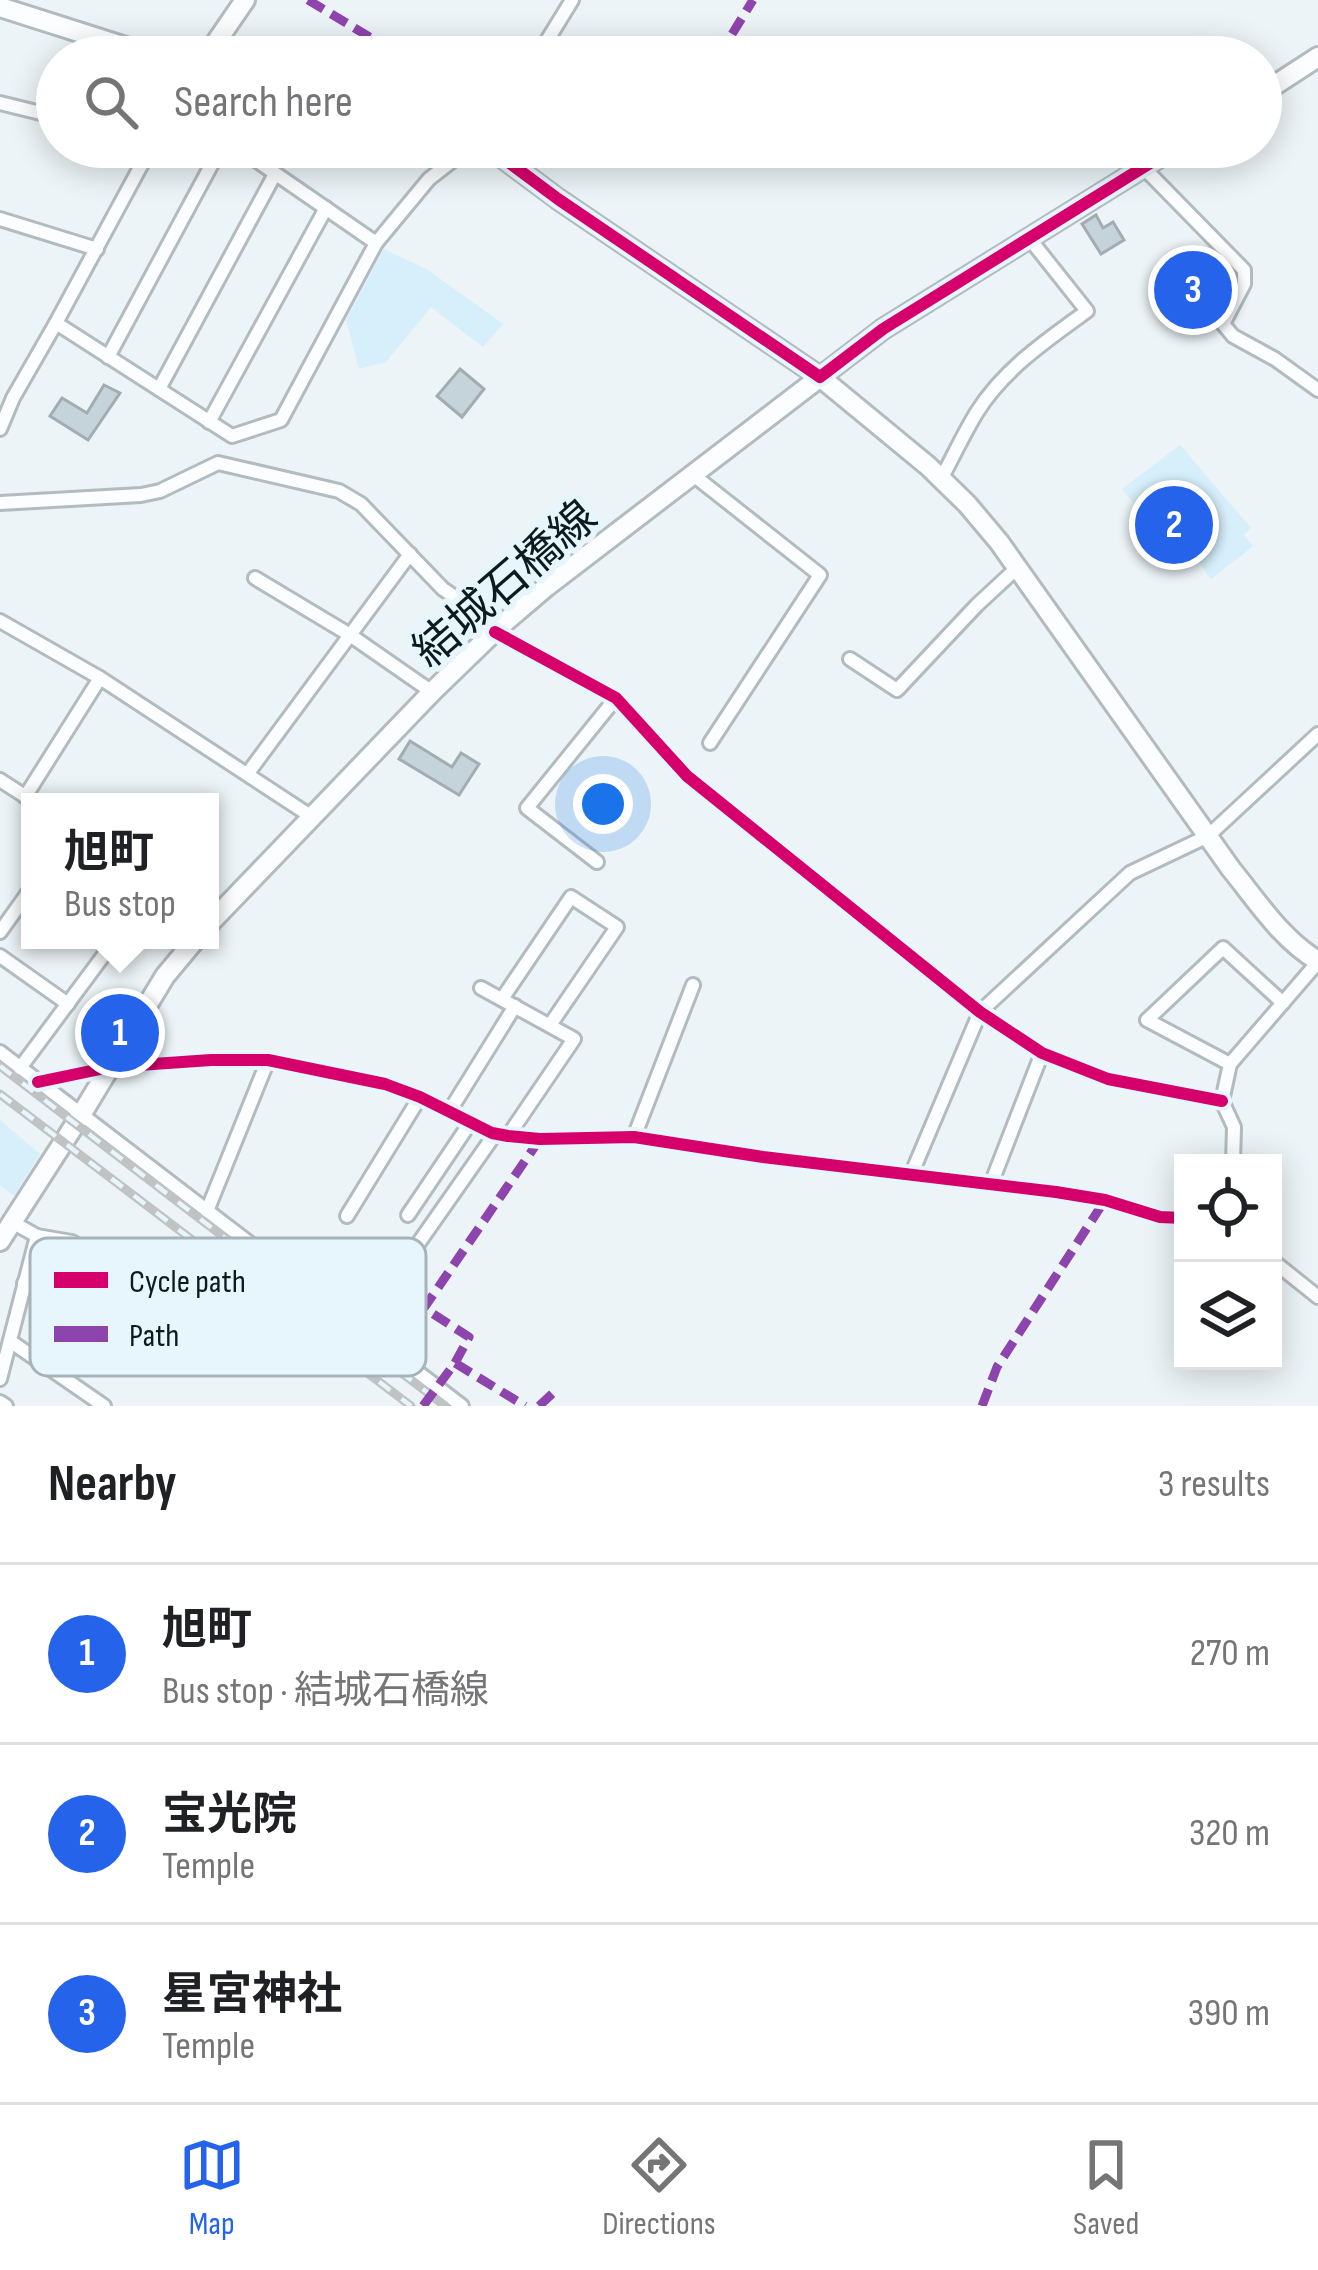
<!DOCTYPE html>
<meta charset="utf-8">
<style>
body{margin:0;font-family:"Sofia Sans Condensed","Noto Sans JP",sans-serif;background:#f2f2f2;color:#202124}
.controls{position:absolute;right:36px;bottom:36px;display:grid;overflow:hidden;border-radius:0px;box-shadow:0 6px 30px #0003}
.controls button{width:108px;height:108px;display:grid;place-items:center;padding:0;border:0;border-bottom:3px solid #e0e0e0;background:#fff;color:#202124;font:60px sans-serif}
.you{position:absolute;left:603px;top:804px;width:42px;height:42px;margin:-30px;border:9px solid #fff;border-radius:50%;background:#1a73e8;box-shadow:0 0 0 18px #1a73e833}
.badge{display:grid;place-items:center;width:78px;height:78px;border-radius:50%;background:#2563eb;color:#fff;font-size:39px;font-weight:700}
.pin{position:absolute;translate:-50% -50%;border:6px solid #fff;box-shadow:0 3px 12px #0006}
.popup{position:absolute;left:21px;top:793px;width:198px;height:156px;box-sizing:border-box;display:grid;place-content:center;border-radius:0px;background:#fff;filter:drop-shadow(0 3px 9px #0005);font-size:39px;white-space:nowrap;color:#757577}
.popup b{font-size:45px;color:#202124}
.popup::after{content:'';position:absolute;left:50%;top:100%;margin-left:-24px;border:24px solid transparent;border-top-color:#fff}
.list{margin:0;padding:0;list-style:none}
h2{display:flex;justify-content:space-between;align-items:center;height:156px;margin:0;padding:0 48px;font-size:51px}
h2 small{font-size:39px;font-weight:400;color:#757577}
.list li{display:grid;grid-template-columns:78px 1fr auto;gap:36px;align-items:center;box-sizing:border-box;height:180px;padding:0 48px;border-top:3px solid #e0e0e0}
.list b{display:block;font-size:45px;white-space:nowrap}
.list p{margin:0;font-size:39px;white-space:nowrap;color:#757577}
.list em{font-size:39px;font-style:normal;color:#757577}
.icon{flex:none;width:66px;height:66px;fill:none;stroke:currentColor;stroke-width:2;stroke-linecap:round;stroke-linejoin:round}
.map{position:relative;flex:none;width:1318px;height:1406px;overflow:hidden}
.search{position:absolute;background:#fff;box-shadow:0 6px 30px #0003;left:36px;right:36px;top:36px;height:132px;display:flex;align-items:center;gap:30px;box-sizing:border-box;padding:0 42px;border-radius:66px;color:#757577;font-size:45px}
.sheet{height:696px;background:#fff}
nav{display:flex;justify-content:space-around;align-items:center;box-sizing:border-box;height:168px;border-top:3px solid #e0e0e0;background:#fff;font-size:33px;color:#757577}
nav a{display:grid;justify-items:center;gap:6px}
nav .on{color:#2563eb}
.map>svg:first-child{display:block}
</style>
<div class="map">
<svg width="1318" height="1406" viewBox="0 0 1318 1406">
<rect width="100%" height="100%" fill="#ecf4f7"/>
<g fill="#d6effb">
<polygon points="384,249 428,270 503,324 483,347 431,307 386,362 359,369 346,320"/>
<polygon points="1180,445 1251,528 1244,535 1253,546 1211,579 1182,542 1180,533 1183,527 1168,508 1148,520 1122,489"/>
<polygon points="0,1120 40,1154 14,1196 0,1185"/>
</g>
<g fill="#c4d4da" stroke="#a2acb1" stroke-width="3">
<polygon points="1096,215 1103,228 1113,222 1124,240 1101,254 1082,224"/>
<polygon points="460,369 484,389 462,417 437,396"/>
<polygon points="104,385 120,393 88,440 50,416 62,398 87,413"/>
<polygon points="410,741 452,767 461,753 479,764 459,795 399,759"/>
</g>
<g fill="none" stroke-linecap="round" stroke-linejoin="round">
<defs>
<g id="street">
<polyline points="537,57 572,0"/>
<polyline points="0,103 57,117"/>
<polyline points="237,147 376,243"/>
<polyline points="1143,167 1244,270 1244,284 1223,324 1233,336 1275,359 1318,390"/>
<polyline points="0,219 97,249"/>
<polyline points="56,323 232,436 281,420 376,243 429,179 470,147"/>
<polyline points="108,357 221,147"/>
<polyline points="159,389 275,174"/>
<polyline points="209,422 326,208"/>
<polyline points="0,429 13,398 56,323 151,147"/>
<polyline points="692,474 820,575 710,743"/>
<path d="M941 479C953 457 964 433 977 412 1004 369 1047 340 1087 311L1029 238"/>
<polyline points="0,503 141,495 160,491 218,463 339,491 361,504 443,589 499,627"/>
<polyline points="255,578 350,635 432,692"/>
<polyline points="0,621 100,678 312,817"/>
<polyline points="495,632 616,698 687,776 980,1012 1042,1053 1108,1079 1222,1101"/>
<polyline points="850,659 897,690 977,605 1017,568"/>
<polyline points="248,773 410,554"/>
<polyline points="0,780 34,802"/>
<polyline points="25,797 100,678"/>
<polyline points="597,862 527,808 616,698"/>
<polyline points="0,932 30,890"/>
<polyline points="0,956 68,1004"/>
<polyline points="481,988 574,1039 508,1136"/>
<polyline points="502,999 571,897 617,927 550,1025"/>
<polyline points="0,1052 462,1406"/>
<polyline points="1230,1064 1147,1020 1223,948 1283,1003"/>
<polyline points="20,1068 115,940"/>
<polyline points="38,1082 110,1067 211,1060 268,1060 385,1084 420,1097 492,1133 508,1136 540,1139 634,1137 763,1157 1056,1192 1105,1200 1160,1217 1183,1218"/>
<polyline points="449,1112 515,1006"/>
<polyline points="634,1137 693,985"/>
<polyline points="1233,1163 1234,1127 1222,1101 1230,1064 1318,962"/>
<polyline points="911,1175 980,1012 1130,873 1208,836 1318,734"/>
<polyline points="991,1184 1042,1053"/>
<polyline points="207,1211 268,1060"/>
<polyline points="408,1215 470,1123"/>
<polyline points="347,1216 420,1097"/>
<polyline points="37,1236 72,1242 132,1281 209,1336"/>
<polyline points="406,1261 495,1134"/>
<polyline points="1273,1261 1318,1297"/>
<polyline points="24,1283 99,1327 147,1365"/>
<polyline points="99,1327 117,1303"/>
<polyline points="10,1341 104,1406"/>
<polyline points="0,1379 37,1236 12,1222"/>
<polyline points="0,1402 6,1406"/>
</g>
<g id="secondary">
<polyline points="0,7 157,57"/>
<polyline points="206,57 245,0"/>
<polyline points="1261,94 1318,57"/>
<path d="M468 147 495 152 558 199 820 377 928 466 967 504 999 542 1231 869C1257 901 1282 940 1318 961"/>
<polyline points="210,923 432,692 499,627 546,587 883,329 1176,147"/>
<polyline points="0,1241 81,1115 165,976 195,940"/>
</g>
</defs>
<use href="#street" stroke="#b1bbc0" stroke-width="18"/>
<use href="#secondary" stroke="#b1bbc0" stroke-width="24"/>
<use href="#street" stroke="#fcfdfe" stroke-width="12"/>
<use href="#secondary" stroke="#fcfdfe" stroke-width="18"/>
<defs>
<g id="rail">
<polyline points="0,1066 445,1406"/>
<polyline points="0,1094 411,1406"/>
</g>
</defs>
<use href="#rail" stroke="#c0c3c3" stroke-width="9"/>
<use href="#rail" stroke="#e7f5fc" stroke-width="4.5" stroke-dasharray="14" stroke-linecap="butt"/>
<g stroke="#8e44ad" stroke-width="9" stroke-dasharray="18 9" stroke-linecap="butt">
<polyline points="308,0 403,57"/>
<polyline points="718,57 753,0"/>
<polyline points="455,1363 469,1337 424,1308 540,1139"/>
<polyline points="423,1406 455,1363 525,1406"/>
<polyline points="539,1406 553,1393"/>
<polyline points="982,1406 997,1367 1105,1200"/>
</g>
<defs>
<g id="cycleway">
<polyline points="468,147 495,152 558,199 820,377 883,329 1176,147"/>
<polyline points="495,632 616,698 687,776 980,1012 1042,1053 1108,1079 1222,1101"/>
<polyline points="38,1082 110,1067 211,1060 268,1060 385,1084 420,1097 492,1133 508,1136 540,1139 634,1137 763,1157 1056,1192 1105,1200 1160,1217 1183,1218"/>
</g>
</defs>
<use href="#cycleway" stroke="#e7f5fc" stroke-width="20"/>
<use href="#cycleway" stroke="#d6006c" stroke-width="12"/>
</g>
<g text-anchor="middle" stroke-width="12" stroke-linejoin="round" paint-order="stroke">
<g font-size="45" fill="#0d1b21" stroke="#e7f5fc">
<text transform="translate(504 583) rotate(-41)" y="16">結城石橋線</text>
</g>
</g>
<rect x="30" y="1238" width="396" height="138" rx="18" fill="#e7f5fc" stroke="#a6b4ba" stroke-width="3"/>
<rect x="54" y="1272" width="54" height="16" fill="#d6006c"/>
<rect x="54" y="1326" width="54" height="16" fill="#8e44ad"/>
<g font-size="33" fill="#0d1b21">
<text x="129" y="1292">Cycle path</text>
<text x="129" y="1346">Path</text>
</g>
</svg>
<div class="controls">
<button><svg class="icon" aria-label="locate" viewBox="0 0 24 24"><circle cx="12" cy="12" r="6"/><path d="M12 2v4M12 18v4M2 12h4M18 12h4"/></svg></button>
<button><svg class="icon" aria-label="layers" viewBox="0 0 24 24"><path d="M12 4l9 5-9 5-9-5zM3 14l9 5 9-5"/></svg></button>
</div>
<div class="you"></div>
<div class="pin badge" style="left:120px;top:1033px">1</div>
<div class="popup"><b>旭町</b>Bus stop</div>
<div class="pin badge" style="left:1174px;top:525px">2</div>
<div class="pin badge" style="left:1193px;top:290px">3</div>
<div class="search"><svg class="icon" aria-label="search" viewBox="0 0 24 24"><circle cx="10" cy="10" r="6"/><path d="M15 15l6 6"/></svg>Search here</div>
</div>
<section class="sheet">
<h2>Nearby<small>3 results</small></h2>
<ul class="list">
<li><span class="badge">1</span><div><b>旭町</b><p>Bus stop · 結城石橋線</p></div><em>270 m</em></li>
<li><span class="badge">2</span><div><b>宝光院</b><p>Temple</p></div><em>320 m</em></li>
<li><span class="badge">3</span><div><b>星宮神社</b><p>Temple</p></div><em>390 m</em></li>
</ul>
</section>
<nav>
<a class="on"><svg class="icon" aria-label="map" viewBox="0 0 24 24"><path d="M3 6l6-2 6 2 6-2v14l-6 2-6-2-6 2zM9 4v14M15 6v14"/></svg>Map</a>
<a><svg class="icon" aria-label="directions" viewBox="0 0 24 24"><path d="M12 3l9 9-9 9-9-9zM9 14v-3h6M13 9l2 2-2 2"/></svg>Directions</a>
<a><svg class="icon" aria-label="saved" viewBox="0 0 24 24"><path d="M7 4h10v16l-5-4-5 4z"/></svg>Saved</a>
</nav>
